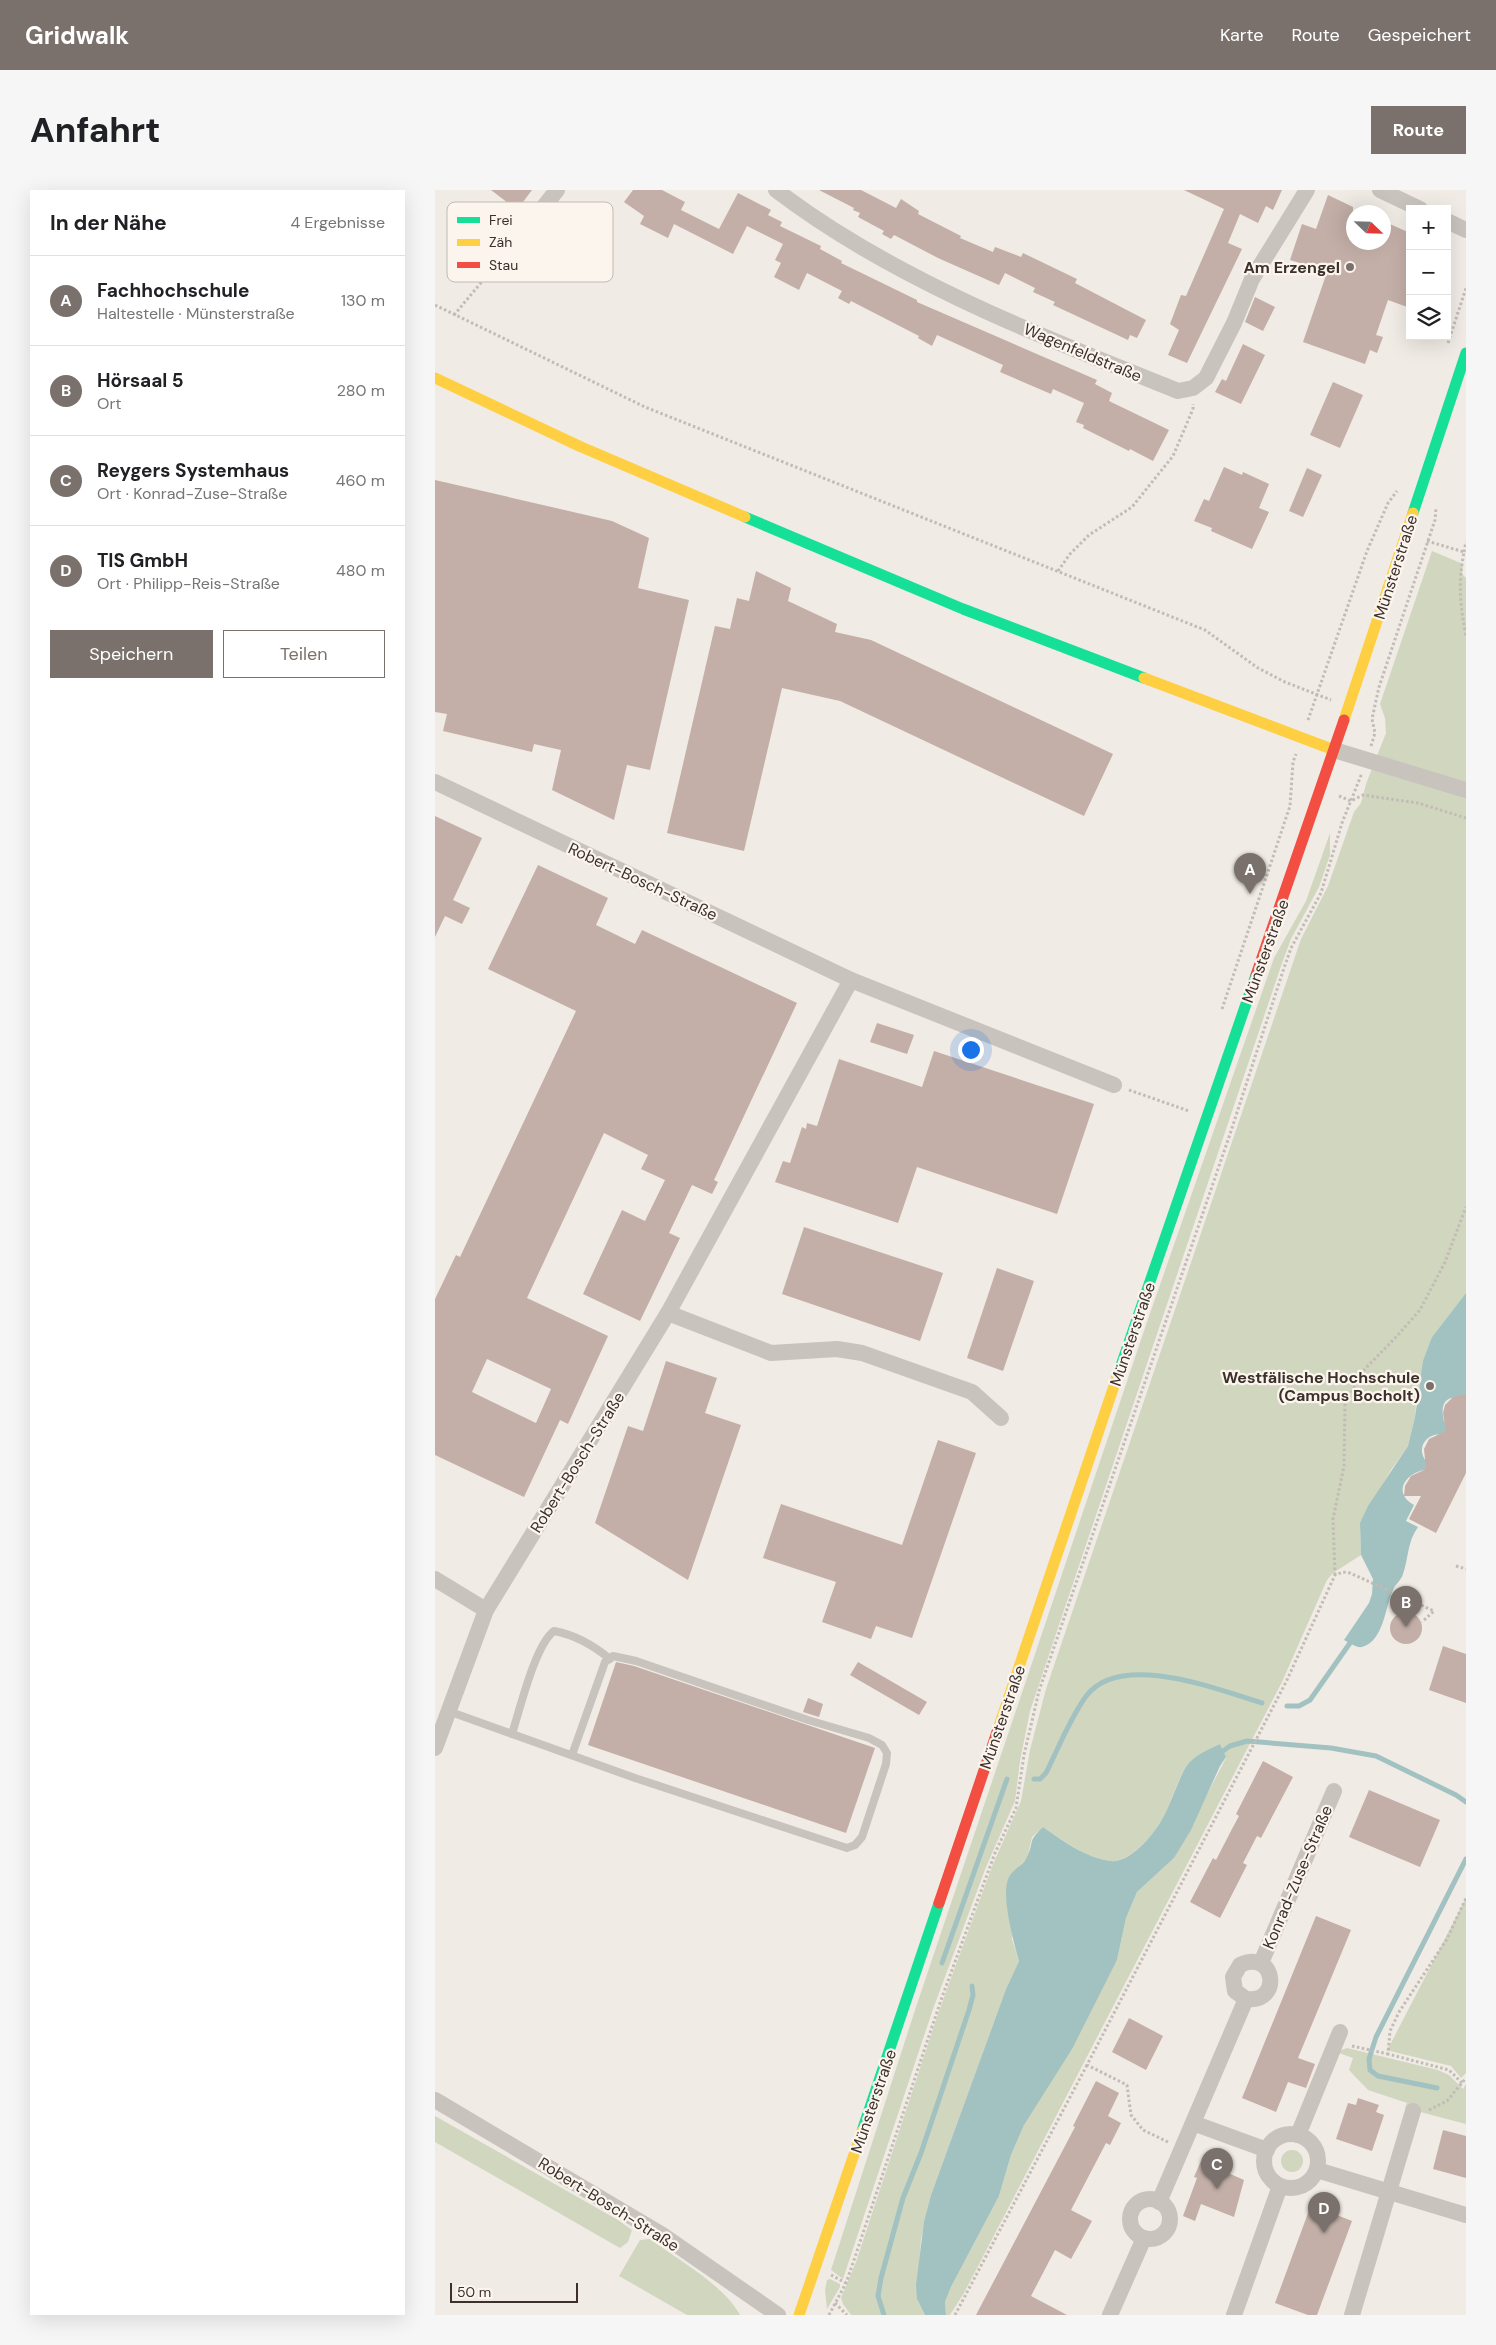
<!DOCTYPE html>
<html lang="de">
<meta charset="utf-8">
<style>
body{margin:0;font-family:"DM Sans",sans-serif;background:#f6f6f6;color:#202124}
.controls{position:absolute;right:15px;top:15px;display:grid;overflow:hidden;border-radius:0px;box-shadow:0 5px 20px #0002}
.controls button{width:45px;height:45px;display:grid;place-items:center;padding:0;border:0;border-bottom:1px solid #e0e0e0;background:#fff;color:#202124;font:25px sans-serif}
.compass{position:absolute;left:911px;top:15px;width:45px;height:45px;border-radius:50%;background:#fff;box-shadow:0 5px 20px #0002;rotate:113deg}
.scale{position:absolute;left:15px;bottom:12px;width:128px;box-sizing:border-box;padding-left:5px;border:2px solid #3b302b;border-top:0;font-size:14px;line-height:18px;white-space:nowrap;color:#3b302b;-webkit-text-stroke:4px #fbf5ee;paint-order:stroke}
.you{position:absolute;left:535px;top:859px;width:18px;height:18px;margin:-12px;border:4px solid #fff;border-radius:50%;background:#1a73e8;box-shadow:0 0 0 8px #1a73e833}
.badge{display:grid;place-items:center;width:32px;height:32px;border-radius:50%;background:#7a716c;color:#fff;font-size:16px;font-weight:700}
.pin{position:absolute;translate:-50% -41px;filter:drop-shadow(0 1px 2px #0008)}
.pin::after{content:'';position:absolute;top:26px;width:18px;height:15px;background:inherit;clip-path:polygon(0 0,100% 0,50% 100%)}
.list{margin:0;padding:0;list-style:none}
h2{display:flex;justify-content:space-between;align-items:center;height:65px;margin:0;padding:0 20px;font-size:21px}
h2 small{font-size:16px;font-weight:400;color:#757577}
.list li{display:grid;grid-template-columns:32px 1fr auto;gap:15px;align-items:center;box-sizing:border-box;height:90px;padding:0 20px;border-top:1px solid #e0e0e0}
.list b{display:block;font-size:19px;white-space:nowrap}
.list p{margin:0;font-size:16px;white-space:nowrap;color:#757577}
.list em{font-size:16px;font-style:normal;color:#757577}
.actions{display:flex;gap:10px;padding:15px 20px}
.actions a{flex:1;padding:11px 0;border:1px solid #7a716c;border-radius:0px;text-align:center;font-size:18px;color:#7a716c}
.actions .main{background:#7a716c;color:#fff}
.icon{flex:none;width:28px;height:28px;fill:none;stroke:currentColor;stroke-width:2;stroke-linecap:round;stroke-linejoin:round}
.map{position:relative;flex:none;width:1031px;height:2125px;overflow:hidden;border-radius:0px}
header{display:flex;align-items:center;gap:30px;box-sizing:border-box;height:70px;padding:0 25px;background:#7a716c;color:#fff}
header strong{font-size:24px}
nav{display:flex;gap:28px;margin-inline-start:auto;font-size:18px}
.intro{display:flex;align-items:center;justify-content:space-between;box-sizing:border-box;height:120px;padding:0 30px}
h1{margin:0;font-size:35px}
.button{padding:12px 22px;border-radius:0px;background:#7a716c;color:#fff;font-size:18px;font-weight:700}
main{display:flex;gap:30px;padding:0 30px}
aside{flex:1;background:#fff;border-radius:0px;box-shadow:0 5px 20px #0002}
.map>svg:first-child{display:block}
</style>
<header>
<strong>Gridwalk</strong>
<nav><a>Karte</a><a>Route</a><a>Gespeichert</a></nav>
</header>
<div class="intro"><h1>Anfahrt</h1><a class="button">Route</a></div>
<main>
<aside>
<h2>In der Nähe<small>4 Ergebnisse</small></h2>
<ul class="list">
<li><span class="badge">A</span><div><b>Fachhochschule</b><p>Haltestelle · Münsterstraße</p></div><em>130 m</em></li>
<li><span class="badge">B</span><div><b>Hörsaal 5</b><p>Ort</p></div><em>280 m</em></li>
<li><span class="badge">C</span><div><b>Reygers Systemhaus</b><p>Ort · Konrad-Zuse-Straße</p></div><em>460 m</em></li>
<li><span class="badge">D</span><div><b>TIS GmbH</b><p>Ort · Philipp-Reis-Straße</p></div><em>480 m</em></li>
</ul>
<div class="actions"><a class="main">Speichern</a><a>Teilen</a></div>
</aside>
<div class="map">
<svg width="1031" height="2125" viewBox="0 0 1031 2125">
<rect width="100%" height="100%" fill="#f0ebe5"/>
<g fill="#d1d6bf">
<path d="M997 361 1028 374 1027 384 1031 388V1103L997 1147 982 1203 980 1227 973 1256 956 1280 925 1333 926 1365 898 1383 892 1390 847 1492 529 2103 515 2125H511L510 2112 516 2097 564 2006 576 1965 589 1935 682 1770 691 1728 702 1702 739 1668 791 1568 785 1554C775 1561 758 1568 751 1578 741 1592 737 1611 729 1627 722 1641 694 1674 676 1671 651 1668 629 1651 608 1637L597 1647 592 1669 585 1675 577 1749 584 1771 571 1799 496 2005 486 2049 482 2109 490 2125H416L408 2114 406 2108 421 2072 504 1821 558 1674 586 1611 595 1560 611 1499 866 749 893 696 919 622 926 613 931 594 951 543 950 528 945 514Z"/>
<polygon points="895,643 895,665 884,697 856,749 846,776 595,1521 585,1571 580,1611 551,1677 498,1819 408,2089 396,2080 481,1817 711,1135 839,768 871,711"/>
<polygon points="1031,1708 1031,1883 1026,1888 1016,1876 951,1860 955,1855"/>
<polygon points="912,1858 1003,1880 1014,1885 1028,1899 1031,1894 1031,1934 970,1918 972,1913 933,1900 914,1880 918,1868 904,1863 904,1861"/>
<polygon points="0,1926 183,2030 197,2040 193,2052 185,2058 0,1952"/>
<circle cx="857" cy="1971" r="11"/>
<path d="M215 2049C243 2070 289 2095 305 2125H252L184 2086 205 2050Z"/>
<polygon points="395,2089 405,2094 405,2097 392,2119 390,2100 392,2090"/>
</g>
<g fill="#a1c2c1">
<path d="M1031 1103V1207C1013 1206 1004 1210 1009 1231L1017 1236 1012 1246C991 1238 976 1263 997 1276L994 1283 988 1280C969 1285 958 1303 979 1315L971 1331 983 1337C972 1352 974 1367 968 1384 966 1391 960 1394 958 1400 950 1417 949 1451 927 1457 922 1458 914 1453 909 1450L934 1413 937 1404 938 1389 926 1365 925 1333 933 1316 973 1256 980 1227 988 1171 997 1147Z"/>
<path d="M785 1554 791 1567 785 1576 756 1640 739 1668 702 1702 691 1728 682 1770 637 1859 589 1935 576 1965 564 2006 516 2097 510 2112 511 2125H490L482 2109 481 2095 489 2032 496 2005 571 1799 584 1771C579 1753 565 1703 574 1687 578 1679 589 1675 592 1667 600 1650 592 1652 608 1637 628 1651 651 1668 676 1671 695 1674 722 1641 729 1626 737 1611 742 1592 751 1577 759 1565 773 1560 785 1554Z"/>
</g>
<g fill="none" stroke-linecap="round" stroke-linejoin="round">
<g stroke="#a1c2c1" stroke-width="5">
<polyline points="852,1516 864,1516 875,1510 915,1453"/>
<polyline points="788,1561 795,1556 812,1551 896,1558 941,1566 1021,1605 1031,1612"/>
<path d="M599 1589H605L611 1583C623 1559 636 1526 652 1505 687 1461 783 1500 827 1513"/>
<polyline points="507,1773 572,1589"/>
<polyline points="1002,1898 943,1886 935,1880 934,1869 941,1847 1031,1669"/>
<polyline points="449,2125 443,2106 446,2088 468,2008 486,1963 534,1820 538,1805 537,1796"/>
</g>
</g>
<g fill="#c3afa7" fill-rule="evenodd">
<polygon points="56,0 97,0 82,20"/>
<polygon points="198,0 227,0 250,12 246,20 284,39 303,3 336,20 333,25 347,32 345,36 386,56 385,59 407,71 406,73 482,110 482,112 662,190 660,194 677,203 674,211 734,240 718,271 695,259 694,261 648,238 649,235 641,232 649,213 618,199 616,204 565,182 568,175 502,145 497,156 483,148 484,146 451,129 416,111 414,114 403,108 407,101 372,83 364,100 339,87 346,73 340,70 348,54 312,36 298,64 239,34 233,48 205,34 209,26 189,12"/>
<polygon points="384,0 426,0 461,18 466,9 484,21 483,24 526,46 525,48 558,62 560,57 586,67 588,63 642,89 640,93 711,130 702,148 695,145 693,150 618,115 620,112 598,102 600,98 570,83 564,95 503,68 461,46 459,45 456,49 447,44 449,41 423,27 425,23 418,20 419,18"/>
<polygon points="749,0 847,0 838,20 831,16 823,33 805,24 793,53 807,59 752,173 733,165 744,140 735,134 746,105 751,106 789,19"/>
<polygon points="893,5 918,17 918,52 948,52 948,31 975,43 975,118 953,110 941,145 948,147 942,163 935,160 930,174 868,152 890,88 866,79 868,74 855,70 867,34 881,39"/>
<polygon points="820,107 840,117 828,141 810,132"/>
<polygon points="808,154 830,165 806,214 780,202 787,189 791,191"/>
<polygon points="898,192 928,205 905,258 875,245"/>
<polygon points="789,277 807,285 808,282 834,294 824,318 834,322 817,359 776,341 777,338 759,331 769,309 774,311"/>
<polygon points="872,278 887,285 868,327 854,321"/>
<polygon points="0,290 177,331 214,348 203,398 254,410 215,580 192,575 179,630 117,600 126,560 99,554 97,562 8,541 12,524 0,522"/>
<polygon points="321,381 356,398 353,411 402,434 400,442 436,450 678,564 649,626 405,511 347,498 309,661 232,643 280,436 295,439 302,408 314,411"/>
<polygon points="0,626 47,648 18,710 35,718 27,734 10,726 0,747"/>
<path d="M103 675 173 708 161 735 200 754 207 740 362 813 279 990 283 992 277 1004 257 995 234 1043 245 1048 205 1131 148 1104 187 1020 210 1031 230 990 206 979 213 965 169 943 92 1108 173 1146 133 1234 125 1230 89 1307 0 1265V1109L21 1065 25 1067 141 821 53 779ZM52 1169 116 1199 101 1233 37 1202Z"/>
<polygon points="442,833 479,845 472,864 435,852"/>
<polygon points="499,861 659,914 622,1024 482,977 463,1033 340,992 348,971 355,973 367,937 371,939 372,933 382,936 404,869 487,897"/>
<polygon points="369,1037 508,1083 485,1151 347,1104"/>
<polygon points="562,1078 599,1091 568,1181 532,1168"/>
<polygon points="231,1171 282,1188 270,1223 306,1235 253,1390 160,1333 193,1236 208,1241"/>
<polygon points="1031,1204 1031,1283 1001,1343 974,1329 986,1306 969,1306 970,1296 976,1286 991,1279 989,1259 994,1249 1011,1241 1008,1223 1010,1215 1018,1207"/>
<polygon points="503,1250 541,1263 477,1448 441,1436 436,1449 387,1432 401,1392 328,1368 346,1314 467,1355"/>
<circle cx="971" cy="1438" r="16"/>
<polygon points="1008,1456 1031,1464 1031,1513 994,1500"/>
<polygon points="181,1472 199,1476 440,1558 411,1643 153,1555"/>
<polygon points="423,1472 492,1512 484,1525 415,1485"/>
<polygon points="373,1508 388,1514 384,1527 368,1522"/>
<polygon points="828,1571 858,1587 826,1648 822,1646 808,1673 812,1675 785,1728 755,1712 778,1668 781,1670 797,1639 804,1626 801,1624"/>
<polygon points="934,1600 1005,1630 985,1677 914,1647"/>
<polygon points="881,1726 916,1740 863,1868 880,1874 871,1898 853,1892 841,1922 807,1908"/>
<polygon points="694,1828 728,1846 711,1880 677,1862"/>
<polygon points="661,1891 684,1903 673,1926 686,1933 675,1955 671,1953 636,2020 657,2031 636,2069 620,2060 596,2106 632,2125 541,2125 640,1937 638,1936"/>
<polygon points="923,1908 944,1915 941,1922 949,1925 937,1961 901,1949 913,1913 921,1915"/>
<polygon points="1008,1940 1031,1946 1031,1988 998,1979"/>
<polygon points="766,1971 809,1990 799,2027 766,2014 760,2031 748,2026 762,1988 759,1987"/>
<polygon points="876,2015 917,2031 882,2125 873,2125 840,2113"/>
</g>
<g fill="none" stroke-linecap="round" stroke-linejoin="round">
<g stroke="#c2bbb6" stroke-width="3" stroke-dasharray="2.5 2.5" stroke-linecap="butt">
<polyline points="0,115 210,217 770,440 823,478 850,492 896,510"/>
<polyline points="19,125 86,45"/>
<polyline points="1013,153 1031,98"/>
<path d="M992 351 1029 362C1023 393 1025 415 1031 446"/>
<polyline points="1029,362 1031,352"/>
<polyline points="623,381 635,364 654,345 697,317 738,266 758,219 758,214"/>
<polyline points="873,530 932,361 953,313 962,301"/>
<polyline points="936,556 940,543 937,529 944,497 1000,330 1001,318"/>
<polyline points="904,606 916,611 928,605 941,607 983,613 1031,628"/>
<polyline points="787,819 855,616 858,572 861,564"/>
<polyline points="694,900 754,921"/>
<polyline points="1021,1376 1031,1379"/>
<polyline points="900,1385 898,1329 909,1276 910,1215 928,1181 961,1147 985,1120 1010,1072 1031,1017"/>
<polyline points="917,1856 953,1864"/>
<polyline points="1027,1893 1014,1880 953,1864 955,1841 964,1822 1012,1749 1031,1708"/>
<polyline points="994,1920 1012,1911 1031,1888"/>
<polyline points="733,1952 708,1940 696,1925 692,1895 652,1875 851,1492 900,1385 908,1382 915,1383 999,1421 987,1432"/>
<polyline points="396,2085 411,2093"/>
<polyline points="400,2113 412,2125"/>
<polyline points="394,2125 411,2093 418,2073 506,1810 560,1663 581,1618 589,1565 604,1501 795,944 849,778 856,758 886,703 907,633 927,583"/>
<polyline points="520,2125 652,1875"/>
</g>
<g stroke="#c9c3be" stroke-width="8">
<polyline points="13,1521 200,1588 412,1658 420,1655 427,1647 451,1574 452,1563 447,1555 434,1548 373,1530 201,1471 178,1466 170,1472 137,1565"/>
<path d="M77 1544C85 1519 100 1455 119 1441 141 1445 158 1455 175 1469"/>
</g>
<g stroke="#c9c3be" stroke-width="16">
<path d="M341 0C457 89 608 147 743 201L758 198 771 188 799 133 817 89 872 0"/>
<polyline points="945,0 985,19"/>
<polyline points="1012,31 1031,40"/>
<polyline points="96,33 122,0"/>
<polyline points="899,560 1031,600"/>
<polyline points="0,592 416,790"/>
<polyline points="233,1123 336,1163 402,1159 427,1163 537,1202 566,1228"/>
<polyline points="0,1389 51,1420"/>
<polyline points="0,1558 51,1420 233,1123 416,790 679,895"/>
<polyline points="826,1773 899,1601"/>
<polyline points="0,1910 229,2046 343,2125"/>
<polyline points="758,1933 832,1960"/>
<circle cx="856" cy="1971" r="27"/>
<polyline points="863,1945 905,1842"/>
<polyline points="882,1980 1031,2025"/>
<circle cx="715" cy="2029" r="20"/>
<path d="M724 2012 811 1809C848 1814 840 1758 805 1775L798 1787 800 1801 811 1809"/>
<polyline points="675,2125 709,2048"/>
<polyline points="799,2125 845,1996"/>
<polyline points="917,2125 978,1921"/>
</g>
<g stroke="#16e098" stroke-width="11">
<polyline points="978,323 1031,163"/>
<polyline points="310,327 528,419 709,488"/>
<polyline points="682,1187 821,785"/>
<polyline points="427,1941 504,1713"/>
</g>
<g stroke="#ffcf43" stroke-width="11">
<polyline points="0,188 144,256 310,327"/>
<polyline points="709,488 899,560"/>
<polyline points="909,530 978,323"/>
<polyline points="562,1542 682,1187"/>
<polyline points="364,2125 427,1941"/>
</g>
<g stroke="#f24e42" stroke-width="11">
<polyline points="821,785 909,530"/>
<polyline points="504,1713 562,1542"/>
</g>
</g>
<g fill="#7a716c" stroke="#fbf5ee" stroke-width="2">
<circle cx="915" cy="77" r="5"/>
<circle cx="995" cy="1196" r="5"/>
</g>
<g text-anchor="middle" stroke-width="4.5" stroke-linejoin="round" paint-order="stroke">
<g font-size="16" font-weight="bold" fill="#3b302b" stroke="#fbf5ee" text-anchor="end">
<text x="905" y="83">Am Erzengel</text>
<text x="985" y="1193">Westfälische Hochschule<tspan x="985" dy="18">(Campus Bocholt)</tspan></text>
</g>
<g font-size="16" fill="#3b302b" stroke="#fbf5ee">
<text transform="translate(648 162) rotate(23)" y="6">Wagenfeldstraße</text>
<text transform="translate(960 377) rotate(-72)" y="6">Münsterstraße</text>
<text transform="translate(208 691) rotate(25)" y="6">Robert-Bosch-Straße</text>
<text transform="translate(830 761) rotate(-70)" y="6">Münsterstraße</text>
<text transform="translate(697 1144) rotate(-71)" y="6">Münsterstraße</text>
<text transform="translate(142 1272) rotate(-58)" y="6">Robert-Bosch-Straße</text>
<text transform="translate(567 1527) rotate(-71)" y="6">Münsterstraße</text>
<text transform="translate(862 1687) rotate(-67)" y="6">Konrad-Zuse-Straße</text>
<text transform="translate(438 1911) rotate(-71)" y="6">Münsterstraße</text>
<text transform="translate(174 2014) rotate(32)" y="6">Robert-Bosch-Straße</text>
</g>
</g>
<rect x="12" y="12" width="166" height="80" rx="8" fill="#fbf5ee" stroke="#c1bab4" stroke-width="1"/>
<rect x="22" y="27" width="23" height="6" fill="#16e098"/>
<rect x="22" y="49" width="23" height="7" fill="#ffcf43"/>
<rect x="22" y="72" width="23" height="6" fill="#f24e42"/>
<g font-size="14" fill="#3b302b">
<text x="54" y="35">Frei</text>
<text x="54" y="57">Zäh</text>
<text x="54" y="80">Stau</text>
</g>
</svg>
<div class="controls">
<button>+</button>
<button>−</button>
<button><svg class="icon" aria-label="layers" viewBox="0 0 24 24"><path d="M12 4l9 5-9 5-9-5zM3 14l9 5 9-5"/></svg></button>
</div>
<svg class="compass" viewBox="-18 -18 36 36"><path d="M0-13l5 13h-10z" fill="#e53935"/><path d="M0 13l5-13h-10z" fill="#757577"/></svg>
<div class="scale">50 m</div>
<div class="you"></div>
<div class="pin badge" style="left:815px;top:704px">A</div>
<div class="pin badge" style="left:971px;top:1437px">B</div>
<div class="pin badge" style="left:782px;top:1999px">C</div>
<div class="pin badge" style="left:889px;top:2043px">D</div>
</div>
</main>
